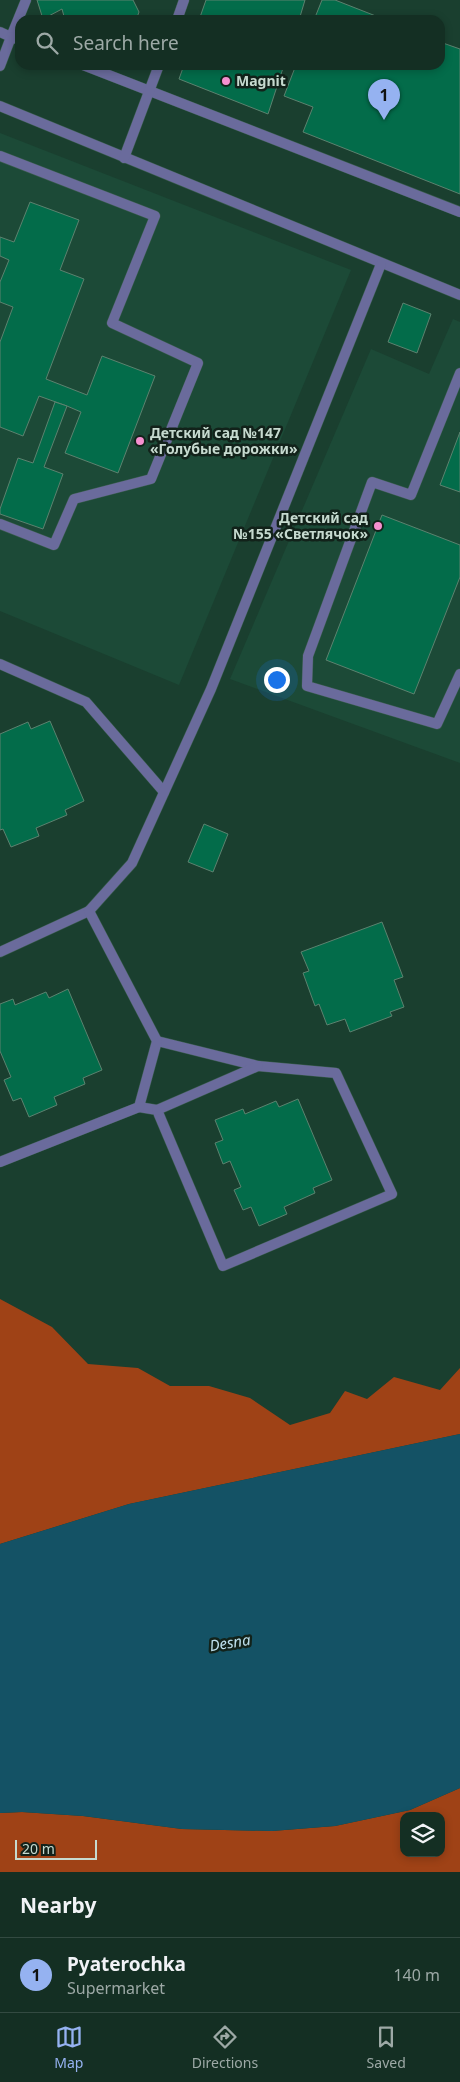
<!DOCTYPE html>
<meta charset="utf-8">
<style>
body{margin:0;font-family:"Noto Sans",sans-serif;background:#213b30;color:#f1f3f6}
.controls{position:absolute;right:15px;bottom:15px;display:grid;overflow:hidden;border-radius:10px;box-shadow:0 2px 8px #0003}
.controls button{width:45px;height:45px;display:grid;place-items:center;padding:0;border:0;border-bottom:1px solid #334a41;background:#142f23;color:#f1f3f6;font:25px sans-serif}
.scale{position:absolute;left:15px;bottom:12px;width:82px;box-sizing:border-box;padding-left:5px;border:2px solid #c6dacf;border-top:0;font-size:14px;line-height:18px;white-space:nowrap;color:#c6dacf;-webkit-text-stroke:4px #12221a;paint-order:stroke}
.you{position:absolute;left:276px;top:679px;width:18px;height:18px;margin:-12px;border:4px solid #fff;border-radius:50%;background:#1a73e8;box-shadow:0 0 0 8px #1a73e833}
.badge{display:grid;place-items:center;width:32px;height:32px;border-radius:50%;background:#95b2f1;color:#111;font-size:16px;font-weight:700}
.pin{position:absolute;translate:-50% -41px;filter:drop-shadow(0 1px 2px #0008)}
.pin::after{content:'';position:absolute;top:26px;width:18px;height:15px;background:inherit;clip-path:polygon(0 0,100% 0,50% 100%)}
.list{margin:0;padding:0;list-style:none}
h2{display:flex;justify-content:space-between;align-items:center;height:65px;margin:0;padding:0 20px;font-size:21px}
h2 small{font-size:16px;font-weight:400;color:#9da9a6}
.list li{display:grid;grid-template-columns:32px 1fr auto;gap:15px;align-items:center;box-sizing:border-box;height:75px;padding:0 20px;border-top:1px solid #334a41}
.list b{display:block;font-size:19px;white-space:nowrap}
.list p{margin:0;font-size:16px;white-space:nowrap;color:#9da9a6}
.list em{font-size:16px;font-style:normal;color:#9da9a6}
.icon{flex:none;width:28px;height:28px;fill:none;stroke:currentColor;stroke-width:2;stroke-linecap:round;stroke-linejoin:round}
.map{position:relative;flex:none;width:460px;height:1872px;overflow:hidden}
.search{position:absolute;background:#142f23;box-shadow:0 2px 8px #0003;left:15px;right:15px;top:15px;height:55px;display:flex;align-items:center;gap:12px;box-sizing:border-box;padding:0 18px;border-radius:15px;color:#9da9a6;font-size:19px}
.sheet{height:140px;background:#142f23}
nav{display:flex;justify-content:space-around;align-items:center;box-sizing:border-box;height:70px;border-top:1px solid #334a41;background:#142f23;font-size:14px;color:#9da9a6}
nav a{display:grid;justify-items:center;gap:2px}
nav .on{color:#95b2f1}
.map>svg:first-child{display:block}
</style>
<div class="map">
<svg width="460" height="1872" viewBox="0 0 460 1872">
<rect width="100%" height="100%" fill="#1a3f2f"/>
<g fill="#1c4a37">
<polygon points="0,133 351,270 179,685 0,611"/>
<polygon points="453,319 460,322 460,763 230,679 371,349 429,374"/>
</g>
<g fill="#9f4216" fill-rule="evenodd">
<polygon points="0,1299 52,1327 88,1364 138,1368 170,1386 209,1386 250,1398 290,1425 330,1413 345,1391 367,1399 394,1377 440,1390 460,1368 460,1434 129,1504 0,1544"/>
<path d="M460 1788V1872H0V1813L22 1812 83 1816 182 1829 272 1831 335 1826 410 1810ZM404 1816H441V1853H404Z"/>
</g>
<polygon fill="#145265" points="460,1434 460,1788 410,1810 335,1826 272,1831 182,1829 83,1816 22,1812 0,1813 0,1544 129,1504"/>
<g fill="#036c4a" stroke="#5c826f">
<polygon points="37,0 133,0 139,12 136,20 86,20 86,17 80,20 65,20 62,9 43,19"/>
<polygon points="206,0 305,0 299,20 199,20"/>
<polygon points="322,0 335,0 386,20 314,20"/>
<polygon points="440,42 460,49 460,194 303,132 313,107 284,96 296,65 440,65"/>
<polygon points="184,65 284,65 268,114 179,79"/>
<polygon points="30,202 79,220 60,270 84,279 46,379 87,395 102,356 155,376 118,473 65,453 81,412 67,406 39,396 23,436 0,427 0,342 13,307 0,302 0,282 9,260 0,256 0,237 14,242"/>
<polygon points="403,303 431,314 417,353 388,342"/>
<polygon points="55,402 67,406 44,467 63,474 43,529 0,514 0,509 18,458 33,463"/>
<polygon points="460,432 460,492 440,485"/>
<polygon points="382,515 460,545 460,577 414,694 326,660"/>
<polygon points="50,721 84,801 65,810 67,815 36,828 39,836 11,847 3,829 0,830 0,734 28,722 31,729"/>
<polygon points="204,824 228,834 213,872 188,862"/>
<polygon points="382,922 403,977 394,980 404,1007 390,1012 392,1016 350,1032 345,1019 327,1025 319,1004 315,1006 303,973 309,971 301,952"/>
<polygon points="68,989 102,1070 83,1078 85,1084 54,1097 57,1105 29,1117 21,1098 13,1101 4,1080 11,1077 0,1051 0,1004 13,999 15,1005 46,992 49,998"/>
<polygon points="298,1099 332,1180 313,1188 315,1193 284,1207 287,1214 259,1226 251,1207 243,1210 234,1190 241,1187 230,1161 223,1164 215,1143 223,1140 215,1120 243,1109 245,1114 276,1101 279,1107"/>
</g>
<g fill="none" stroke-linecap="round" stroke-linejoin="round">
<defs>
<g id="lane">
<polyline points="177,20 184,0"/>
<polyline points="0,32 11,37 26,0"/>
<polyline points="83,65 460,212"/>
<polyline points="0,66 11,37 20,40"/>
<polyline points="0,106 460,295"/>
<polyline points="0,156 155,216 112,323 198,363 151,479 74,499 54,545 0,524"/>
<polyline points="124,158 159,65"/>
<polyline points="460,373 411,495 372,482 308,656 307,686 437,724 460,674"/>
<polyline points="0,664 86,702 164,792"/>
<polyline points="0,952 89,911"/>
<polyline points="139,1107 157,1110 223,1266 392,1194 336,1073 258,1066 157,1041"/>
<polyline points="157,1110 258,1066"/>
<polyline points="0,1162 139,1107 157,1041 89,911 132,863 211,689 381,264"/>
</g>
</defs>
<use href="#lane" stroke="#395b4c" stroke-width="11"/>
<use href="#lane" stroke="#6a6b9c" stroke-width="10"/>
</g>
<g fill="#f690d0" stroke="#12221a" stroke-width="2">
<circle cx="226" cy="81" r="5"/>
<circle cx="140" cy="441" r="5"/>
<circle cx="378" cy="526" r="5"/>
</g>
<g text-anchor="middle" stroke-width="5" stroke-linejoin="round" paint-order="stroke">
<g font-size="14" font-weight="bold" fill="#c6dacf" stroke="#12221a" text-anchor="start">
<text x="236" y="86">Magnit</text>
<text x="150" y="438">Детский сад №147<tspan x="150" dy="16">«Голубые дорожки»</tspan></text>
<text x="368" y="523" text-anchor="end">Детский сад<tspan x="368" dy="16">№155 «Светлячок»</tspan></text>
</g>
<g font-size="15" font-style="italic" fill="#bee0ed" stroke="#12221a">
<text transform="translate(230 1643) rotate(-9)" y="5">Desna</text>
</g>
</g>
</svg>
<div class="controls">
<button><svg class="icon" aria-label="layers" viewBox="0 0 24 24"><path d="M12 4l9 5-9 5-9-5zM3 14l9 5 9-5"/></svg></button>
</div>
<div class="scale">20 m</div>
<div class="you"></div>
<div class="pin badge" style="left:384px;top:120px">1</div>
<div class="search"><svg class="icon" aria-label="search" viewBox="0 0 24 24"><circle cx="10" cy="10" r="6"/><path d="M15 15l6 6"/></svg>Search here</div>
</div>
<section class="sheet">
<h2>Nearby<small></small></h2>
<ul class="list">
<li><span class="badge">1</span><div><b>Pyaterochka</b><p>Supermarket</p></div><em>140 m</em></li>
</ul>
</section>
<nav>
<a class="on"><svg class="icon" aria-label="map" viewBox="0 0 24 24"><path d="M3 6l6-2 6 2 6-2v14l-6 2-6-2-6 2zM9 4v14M15 6v14"/></svg>Map</a>
<a><svg class="icon" aria-label="directions" viewBox="0 0 24 24"><path d="M12 3l9 9-9 9-9-9zM9 14v-3h6M13 9l2 2-2 2"/></svg>Directions</a>
<a><svg class="icon" aria-label="saved" viewBox="0 0 24 24"><path d="M7 4h10v16l-5-4-5 4z"/></svg>Saved</a>
</nav>
